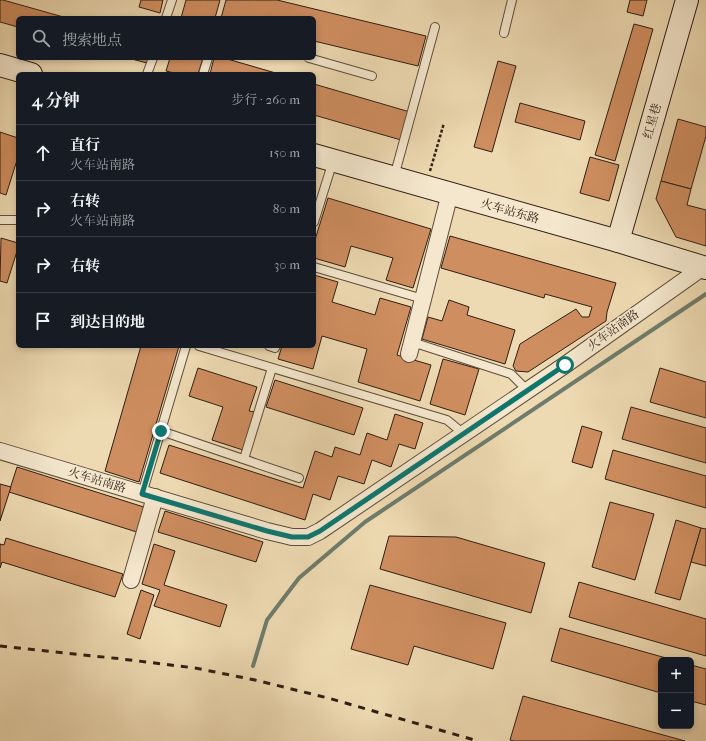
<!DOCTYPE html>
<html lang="zh">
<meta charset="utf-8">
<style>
body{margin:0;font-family:"IM FELL French Canon","Noto Serif SC",serif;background:#242831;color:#f1f3f6}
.controls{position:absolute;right:12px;bottom:12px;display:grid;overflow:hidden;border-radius:6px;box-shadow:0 2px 6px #0003}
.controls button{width:36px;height:36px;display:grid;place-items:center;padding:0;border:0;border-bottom:1px solid #363941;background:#171b24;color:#f1f3f6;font:20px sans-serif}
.stop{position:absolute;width:12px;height:12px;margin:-9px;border:3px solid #0f766e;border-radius:50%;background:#fff}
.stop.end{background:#0f766e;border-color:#fff;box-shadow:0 1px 4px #0008}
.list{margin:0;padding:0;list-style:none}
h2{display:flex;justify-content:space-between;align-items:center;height:52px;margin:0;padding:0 16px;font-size:17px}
h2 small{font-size:13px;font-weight:400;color:#9ea1a6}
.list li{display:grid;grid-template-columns:26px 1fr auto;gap:12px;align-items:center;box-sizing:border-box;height:56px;padding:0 16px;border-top:1px solid #363941}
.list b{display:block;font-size:15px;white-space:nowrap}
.list p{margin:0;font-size:13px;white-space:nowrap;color:#9ea1a6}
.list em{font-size:13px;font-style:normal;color:#9ea1a6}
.icon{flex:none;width:22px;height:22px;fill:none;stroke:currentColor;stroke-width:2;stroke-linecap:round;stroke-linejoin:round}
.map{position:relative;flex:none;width:706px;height:741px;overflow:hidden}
.search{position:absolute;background:#171b24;box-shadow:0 2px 6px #0003;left:16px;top:16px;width:300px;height:44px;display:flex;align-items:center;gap:10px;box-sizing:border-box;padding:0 14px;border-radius:6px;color:#9ea1a6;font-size:15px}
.panel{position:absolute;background:#171b24;box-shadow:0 2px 6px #0003;left:16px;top:72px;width:300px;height:276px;border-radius:6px}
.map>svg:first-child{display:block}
</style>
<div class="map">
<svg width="706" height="741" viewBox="0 0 706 741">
<rect width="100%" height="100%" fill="#eedab2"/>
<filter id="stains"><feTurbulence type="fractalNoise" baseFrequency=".005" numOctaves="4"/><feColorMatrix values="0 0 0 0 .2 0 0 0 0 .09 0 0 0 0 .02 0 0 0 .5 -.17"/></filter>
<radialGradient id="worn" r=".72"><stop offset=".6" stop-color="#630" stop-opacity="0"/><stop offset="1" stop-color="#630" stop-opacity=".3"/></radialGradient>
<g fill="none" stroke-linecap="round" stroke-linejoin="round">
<polyline stroke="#6f7c6c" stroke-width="4" points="253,666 267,620 299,578 365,522 706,294"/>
</g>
<g fill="#cf8e60" stroke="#2e1e14">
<polygon points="0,0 3,0 67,18 18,18 18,27 0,22"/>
<polygon points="141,0 163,0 160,13 139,7"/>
<polygon points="186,0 220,0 215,18 181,18"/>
<polygon points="226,0 277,0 426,36 418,66 314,41 314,18 221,18"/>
<polygon points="630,0 647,0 643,16 627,12"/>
<polygon points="634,24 653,29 615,161 595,155"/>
<polygon points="128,58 148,58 147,63"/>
<polygon points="170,58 203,58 198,74 178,74 166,71"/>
<polygon points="214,58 224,58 279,74 210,74"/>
<polygon points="498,61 516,66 492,152 474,147"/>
<polygon points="314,84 410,112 401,140 314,115"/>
<polygon points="520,103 585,121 580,140 515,122"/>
<polygon points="678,119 706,127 706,136 691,189 661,181"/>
<polygon points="0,132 18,138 18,157 6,195 0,193"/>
<polygon points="590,157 619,165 609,201 580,193"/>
<polygon points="661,181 691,189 687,205 706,210 706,246 676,237 656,199"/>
<polygon points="328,198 431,229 413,288 386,280 393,258 351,246 345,267 314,258 314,243"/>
<polygon points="450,236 616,283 607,312 606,321 528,372 516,371 513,366 520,344 576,309 582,317 589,317 592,307 545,294 544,298 441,268"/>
<polygon points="1,238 18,243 18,248 7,283 0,281"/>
<polygon points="314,275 338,282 332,302 375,315 380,298 411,307 397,355 431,365 420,401 358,382 367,349 322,336 313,369 278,359 282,346 314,346"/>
<polygon points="449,300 469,307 467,315 515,330 505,364 422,339 428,317 442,321"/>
<polygon points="141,346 179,346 139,482 105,471"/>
<polygon points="443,359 479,369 465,415 430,404"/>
<polygon points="198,368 257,387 249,411 255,412 243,450 212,440 223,407 189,396"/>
<polygon points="660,368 706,382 706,418 650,402"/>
<polygon points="275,380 363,408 354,435 266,407"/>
<polygon points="631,407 706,428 706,463 622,439"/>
<polygon points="395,414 423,423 415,449 399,444 391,467 372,460 364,484 338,476 330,500 313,494 305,520 160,473 169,445 303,488 315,451 332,457 335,447 360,455 367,433 387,440"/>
<polygon points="582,426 602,432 592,468 572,462"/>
<polygon points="613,450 706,476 706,508 605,479"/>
<polygon points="17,467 147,508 140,533 9,492"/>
<polygon points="0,484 11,487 0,521"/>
<polygon points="610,502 654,514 635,580 592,567"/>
<polygon points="165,511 263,542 256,562 158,532"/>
<polygon points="676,520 701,528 680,600 655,593"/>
<polygon points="701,528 706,529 706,566 691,562"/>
<polygon points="389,536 456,537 545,563 531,613 380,569"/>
<polygon points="6,538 123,574 115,597 2,562 0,568 0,544 4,545"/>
<polygon points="154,544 175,551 164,585 227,605 220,627 154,606 160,590 142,584"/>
<polygon points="579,582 706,619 706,656 569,617"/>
<polygon points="370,585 506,623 493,669 414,646 408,665 351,649"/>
<polygon points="141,590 154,595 140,639 127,634"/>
<polygon points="560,628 673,660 661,660 661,693 551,661"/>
<polygon points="691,665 706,669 706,705 691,701"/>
<polygon points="523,696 685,741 514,741 510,740"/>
</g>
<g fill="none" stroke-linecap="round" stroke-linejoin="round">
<defs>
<g id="service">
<polyline points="166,18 172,0"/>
<polyline points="504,33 512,0"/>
<polyline points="309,58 372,76"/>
<polyline points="147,74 153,58"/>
<polyline points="203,74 208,58"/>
<polyline points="394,177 435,27"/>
<polyline points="0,220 18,220"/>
<polyline points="314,222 333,161"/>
<polyline points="314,267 423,299"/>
<polyline points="412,342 511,374 527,390"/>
<polyline points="199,346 447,420 464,434"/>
<polyline points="269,346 275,348 276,346"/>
<polyline points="161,431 299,478"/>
<polyline points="244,459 272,368"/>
<polyline points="142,494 186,346"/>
</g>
<g id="minor">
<polyline points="409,354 450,193"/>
<polyline points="0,451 267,531 292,537 308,537 320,531 565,365 706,265"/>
<polyline points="131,580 155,497"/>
</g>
<g id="secondary">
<polyline points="0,65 31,74"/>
<polyline points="314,155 618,241 706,268"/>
<polyline points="618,241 687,0"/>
</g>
</defs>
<use href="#service" stroke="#5e4d3c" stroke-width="10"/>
<use href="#minor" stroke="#5e4d3c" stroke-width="18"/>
<use href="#secondary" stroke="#2e1e14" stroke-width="24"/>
<polyline stroke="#2e1e14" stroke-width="2.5" stroke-dasharray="3 2" stroke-linecap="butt" points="430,171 444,123"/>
<use href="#service" stroke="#f4e7cd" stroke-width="8"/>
<use href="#minor" stroke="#f4e7cd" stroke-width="16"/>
<use href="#secondary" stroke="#f4e7cd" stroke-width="22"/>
<polyline stroke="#2e1e14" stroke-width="3" stroke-dasharray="7 7" stroke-linecap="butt" points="0,646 122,659 195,668 255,680 328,698 478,741"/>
</g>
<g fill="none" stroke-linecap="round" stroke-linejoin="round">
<polyline stroke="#0f766e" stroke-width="5" points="161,431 142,494 267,531 292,537 308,537 320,531 565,365"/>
</g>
<g text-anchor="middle" stroke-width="3.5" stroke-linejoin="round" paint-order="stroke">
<g font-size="12" fill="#2e1e14" stroke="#f4e7cd">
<text transform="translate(652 121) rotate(-74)" y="4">红星巷</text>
<text transform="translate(510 211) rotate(16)" y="4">火车站东路</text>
<text transform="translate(613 330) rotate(-36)" y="4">火车站南路</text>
<text transform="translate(97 480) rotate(17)" y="4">火车站南路</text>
</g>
</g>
<rect width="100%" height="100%" filter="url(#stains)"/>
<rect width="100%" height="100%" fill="url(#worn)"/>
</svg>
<div class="controls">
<button>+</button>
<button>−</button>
</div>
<div class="stop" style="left:565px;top:365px"></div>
<div class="stop end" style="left:161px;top:431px"></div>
<div class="search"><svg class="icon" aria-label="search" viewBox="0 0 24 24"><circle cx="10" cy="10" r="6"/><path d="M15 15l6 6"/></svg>搜索地点</div>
<section class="panel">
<h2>4 分钟<small>步行 · 260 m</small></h2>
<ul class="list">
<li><svg class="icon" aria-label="ahead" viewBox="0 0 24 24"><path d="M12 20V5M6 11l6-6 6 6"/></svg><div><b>直行</b><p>火车站南路</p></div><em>150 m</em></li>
<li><svg class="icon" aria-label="right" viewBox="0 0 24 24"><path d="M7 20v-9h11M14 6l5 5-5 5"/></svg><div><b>右转</b><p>火车站南路</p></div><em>80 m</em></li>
<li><svg class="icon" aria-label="right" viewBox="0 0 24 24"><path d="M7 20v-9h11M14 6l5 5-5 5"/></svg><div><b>右转</b></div><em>30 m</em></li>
<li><svg class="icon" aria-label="arrive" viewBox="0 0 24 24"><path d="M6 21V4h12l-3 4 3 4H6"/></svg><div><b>到达目的地</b></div></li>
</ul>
</section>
</div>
